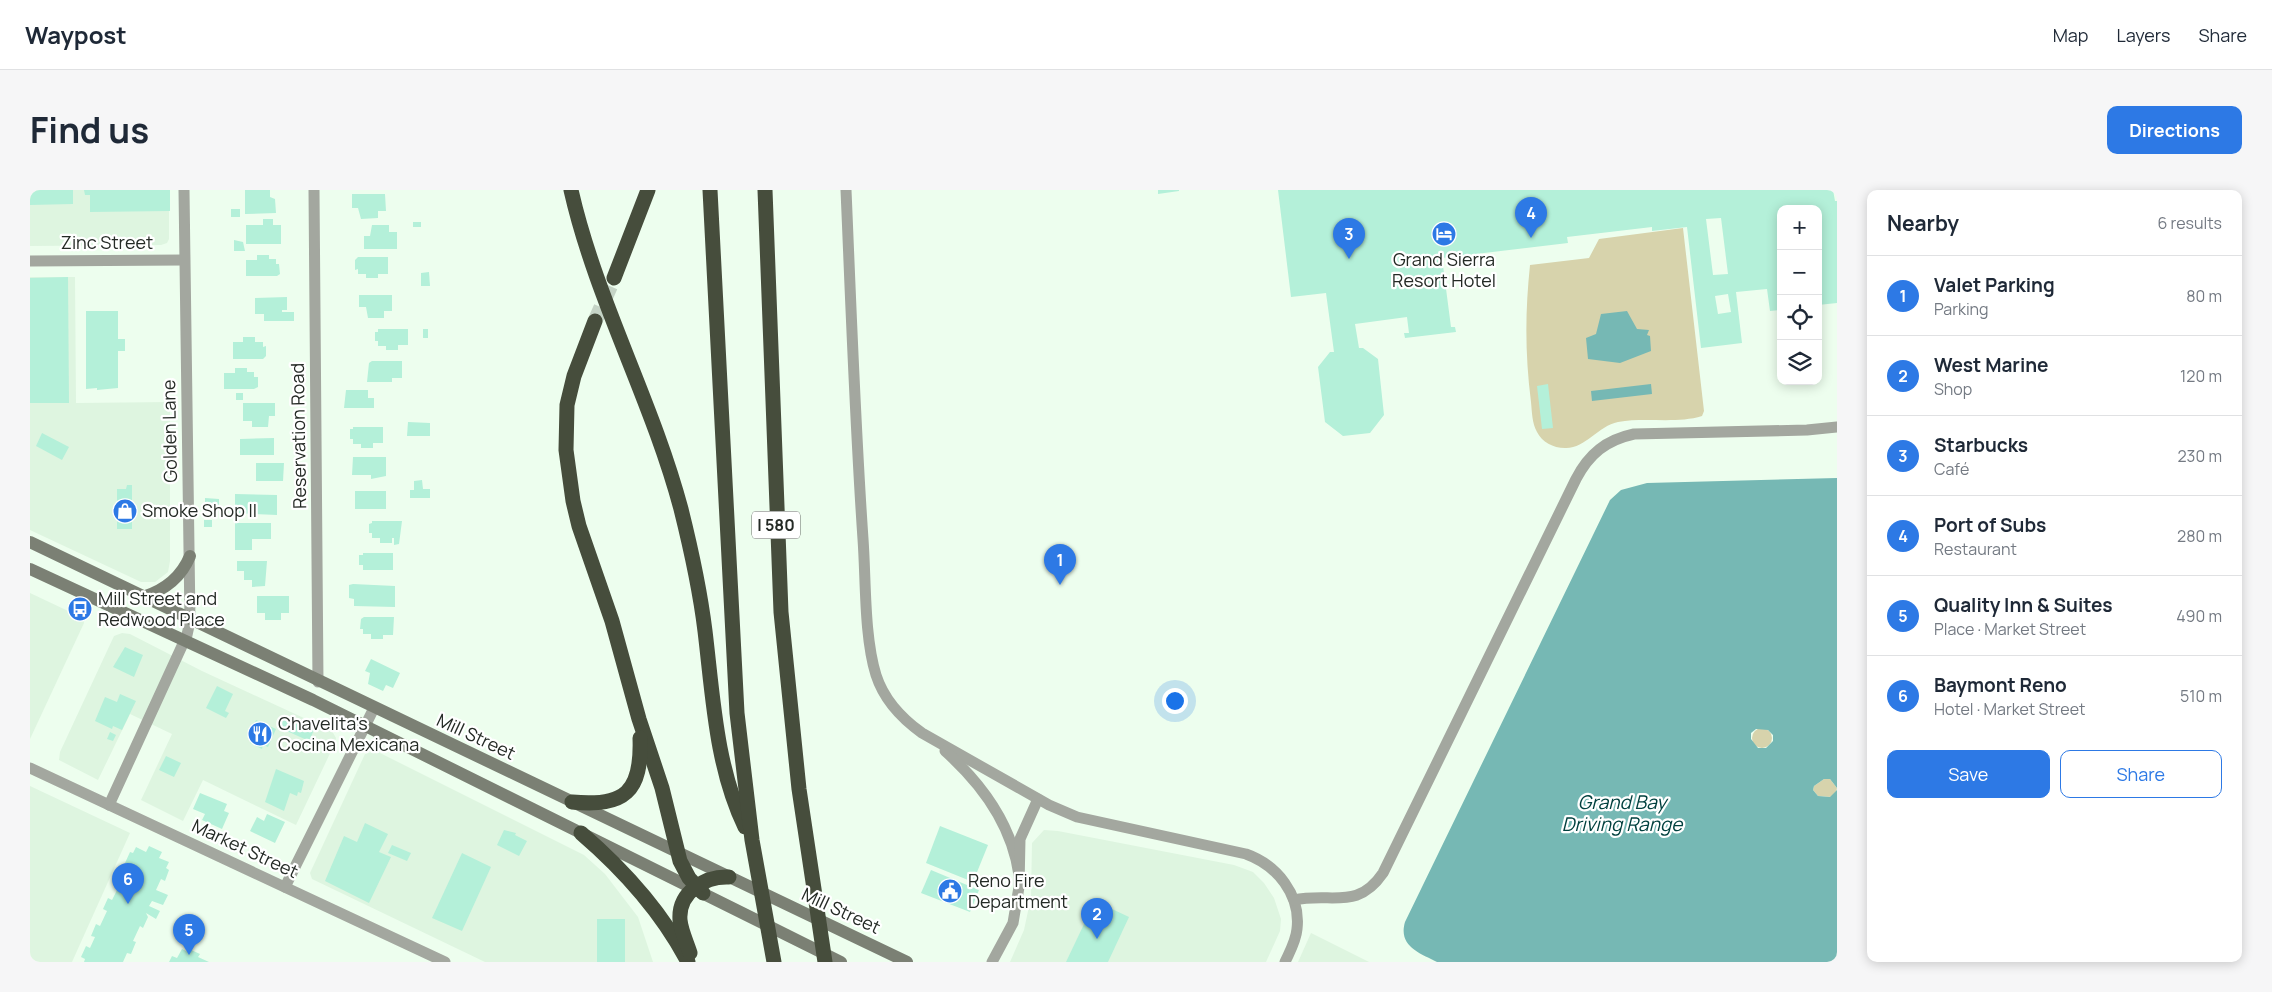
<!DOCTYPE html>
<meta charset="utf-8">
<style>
body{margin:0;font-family:Manrope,sans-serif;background:#f6f6f7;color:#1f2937}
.controls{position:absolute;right:15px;top:15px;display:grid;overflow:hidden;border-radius:10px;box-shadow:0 2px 12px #0003}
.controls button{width:45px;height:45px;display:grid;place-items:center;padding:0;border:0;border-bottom:1px solid #e0e1e3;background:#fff;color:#1f2937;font:25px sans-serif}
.you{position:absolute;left:1144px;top:510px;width:18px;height:18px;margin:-12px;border:4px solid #fff;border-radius:50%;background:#1a73e8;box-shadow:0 0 0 8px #1a73e833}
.badge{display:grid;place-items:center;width:32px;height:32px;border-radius:50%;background:#2d79e5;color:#fff;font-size:16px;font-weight:700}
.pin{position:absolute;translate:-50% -41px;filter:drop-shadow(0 1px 2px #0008)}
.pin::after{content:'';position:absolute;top:26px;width:18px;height:15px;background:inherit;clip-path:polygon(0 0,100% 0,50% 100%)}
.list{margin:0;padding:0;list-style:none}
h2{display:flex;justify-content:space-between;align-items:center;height:65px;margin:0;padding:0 20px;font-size:21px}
h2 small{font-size:16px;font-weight:400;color:#747a83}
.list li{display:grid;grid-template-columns:32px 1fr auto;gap:15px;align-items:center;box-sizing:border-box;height:80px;padding:0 20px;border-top:1px solid #e0e1e3}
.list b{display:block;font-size:19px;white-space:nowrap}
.list p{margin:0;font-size:16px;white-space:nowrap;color:#747a83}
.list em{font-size:16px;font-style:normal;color:#747a83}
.actions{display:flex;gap:10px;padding:15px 20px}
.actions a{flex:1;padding:11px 0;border:1px solid #2d79e5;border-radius:10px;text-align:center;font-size:18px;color:#2d79e5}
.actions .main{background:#2d79e5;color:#fff}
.icon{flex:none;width:28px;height:28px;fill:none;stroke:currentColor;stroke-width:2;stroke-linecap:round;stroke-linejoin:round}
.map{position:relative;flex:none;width:1807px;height:772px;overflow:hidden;border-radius:10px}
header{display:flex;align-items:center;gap:30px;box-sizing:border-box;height:70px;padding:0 25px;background:#fff;border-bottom:1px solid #e0e1e3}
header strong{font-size:24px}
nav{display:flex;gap:28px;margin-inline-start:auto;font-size:18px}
.intro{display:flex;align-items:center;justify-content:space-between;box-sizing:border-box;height:120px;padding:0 30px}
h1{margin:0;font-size:35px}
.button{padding:12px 22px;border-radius:10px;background:#2d79e5;color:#fff;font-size:18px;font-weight:700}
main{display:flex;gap:30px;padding:0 30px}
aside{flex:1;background:#fff;border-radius:10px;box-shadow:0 2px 12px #0003}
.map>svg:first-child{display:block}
</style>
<header>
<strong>Waypost</strong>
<nav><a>Map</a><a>Layers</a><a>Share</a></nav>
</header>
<div class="intro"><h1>Find us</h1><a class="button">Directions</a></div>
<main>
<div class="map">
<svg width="1807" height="772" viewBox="0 0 1807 772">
<rect width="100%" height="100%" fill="#edfeee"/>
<g fill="#def5e0">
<polygon points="0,0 139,0 139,49 137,53 131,55 0,56"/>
<polygon points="0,87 45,87 46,213 140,212 140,371 138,382 125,392 111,392 0,340"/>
<polygon points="0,403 53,428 54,433 0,549"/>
<polygon points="92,443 100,444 172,481 302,541 306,548 304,555 266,635 173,590 153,631 111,610 142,544 100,524 68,590 29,570 30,562 84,446"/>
<polygon points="346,561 554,665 575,684 608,727 623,772 455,772 282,689 280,683 335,564"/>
<polygon points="0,596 100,643 42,772 0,772"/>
<polygon points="1014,640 1028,641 1204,675 1223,682 1234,693 1244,708 1251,729 1250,741 1236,772 980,772 994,740 1001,707 1002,653"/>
<polygon points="1281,743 1339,772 1268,772"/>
</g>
<g fill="#d7d3ac">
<path d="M1653 38 1674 221 1672 226C1647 234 1615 227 1588 232 1568 236 1555 259 1535 258 1523 258 1512 252 1507 242 1502 233 1502 222 1501 212 1495 164 1495 123 1500 75L1559 68 1569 49Z"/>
<circle cx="1732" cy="548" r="10"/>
<polygon points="1794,589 1800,589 1807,598 1806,603 1801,607 1788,606 1783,600 1784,596"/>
</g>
<g fill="#76b8b4" fill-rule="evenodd">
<polygon points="1597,121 1607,139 1619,140 1617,145 1620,146 1621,161 1590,173 1558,169 1556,148 1566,144 1571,124"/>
<polygon points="1621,194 1622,204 1562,211 1561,201"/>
<path d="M1807 288V598L1800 589H1794L1784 596 1783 600 1788 606 1800 607 1807 600V772H1407C1389 763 1368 756 1375 732L1580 310 1591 300 1617 293ZM1726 539 1738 540 1743 545V551L1736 558H1728L1721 549V543Z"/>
</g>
<g fill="#b4f0d9" fill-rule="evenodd">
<polygon points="0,0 43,0 43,14 0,15"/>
<polygon points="54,0 140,0 140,21 60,22 60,5 55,5"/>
<polygon points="215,0 240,0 240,7 245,9 246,23 215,24"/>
<polygon points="1128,0 1149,0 1149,1 1128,4"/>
<path d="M1248 0H1803L1805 11H1807V113L1788 115V19H1751V120L1740 121 1737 99 1706 102 1712 153 1671 158 1657 37 1622 41V37L1537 47 1538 53 1412 68 1421 137H1425L1426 142 1375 148 1374 143H1379L1377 127 1325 134 1329 158H1333L1348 169 1354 225 1340 243 1313 246 1295 232 1288 177 1300 162H1304L1296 103 1261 107ZM1691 28 1698 84 1683 85 1676 29ZM1698 104 1701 122 1688 124 1685 106Z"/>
<polygon points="322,4 355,4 356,21 348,21 348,28 331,29 328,18 322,18"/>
<rect x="201" y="19" width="9" height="8"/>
<polygon points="233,29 243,29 243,35 251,35 251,54 216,54 216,35 233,35"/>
<rect x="383" y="32" width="8" height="5"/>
<polygon points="342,35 359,35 359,42 367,42 367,59 334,59 334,46 340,46"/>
<polygon points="204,50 213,52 215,61 204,61"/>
<polygon points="227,65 239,65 239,69 246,69 246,74 249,74 250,84 247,86 216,86 216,70 227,70"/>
<polygon points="328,67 358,67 358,84 348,84 348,88 336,88 336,84 328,84 328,79 325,80 325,70"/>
<polygon points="399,82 400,96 391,96 391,83"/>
<polygon points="38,87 39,213 0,213 0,88"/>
<polygon points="329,105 362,105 362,121 354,121 354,128 338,128 336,117 329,117"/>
<polygon points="257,107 257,120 252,120 252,122 264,122 264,131 234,131 234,124 225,124 225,108"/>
<polygon points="56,121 88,121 88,149 95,149 95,161 88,161 88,198 67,200 67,198 56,199"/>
<polygon points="348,139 378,139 378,155 368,155 368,160 356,160 356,156 348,156 348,151 345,151 345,142 348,142"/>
<rect x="393" y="139" width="5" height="9"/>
<polygon points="213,147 225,147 225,152 233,152 233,157 236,156 236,166 233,169 203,169 203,152 213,152"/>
<polygon points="342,171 372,171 372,188 362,188 362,192 337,192 339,173"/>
<polygon points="205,178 217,178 217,182 224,182 224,187 228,187 228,197 224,199 194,199 194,183 205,183"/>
<polygon points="1518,194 1523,238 1512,239 1507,196"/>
<polygon points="316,200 338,200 338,208 344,208 344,218 314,218"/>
<rect x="206" y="203" width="7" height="7"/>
<polygon points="213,213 245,213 245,226 239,226 238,237 222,237 222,231 213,231"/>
<polygon points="378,232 400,233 400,246 377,246"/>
<polygon points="323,237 353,237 353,253 343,253 343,258 331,258 331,254 323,254 323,249 320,249 320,239 323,239"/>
<polygon points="12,243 39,257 32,270 6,256"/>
<polygon points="244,248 244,265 210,265 210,249"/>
<polygon points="323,267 356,267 356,286 341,289 341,285 322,285"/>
<polygon points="226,273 254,273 253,291 226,291"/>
<polygon points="392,290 393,299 400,299 400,308 380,308 380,300 384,300 384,291"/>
<polygon points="97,295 102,295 102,339 87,339 87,299 96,299"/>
<rect x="325" y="301" width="31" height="18"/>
<polygon points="205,304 247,305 247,325 205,323"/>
<polygon points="175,308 189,309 189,315 175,315"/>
<rect x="174" y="330" width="8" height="7"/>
<polygon points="342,331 372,331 369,354 364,355 364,348 362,348 362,353 350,353 350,348 342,348 342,343 339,343 339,334 342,333"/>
<polygon points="205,333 241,333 241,349 222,349 222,360 205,360"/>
<polygon points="333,363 363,363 363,380 333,380 333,375 329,375 329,365 333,365"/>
<polygon points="207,371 237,371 235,396 222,397 222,390 214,390 214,381 207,381"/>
<polygon points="323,394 365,396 365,417 324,416 324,409 319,408 319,395"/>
<polygon points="227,406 259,406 259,423 251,423 251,430 235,430 235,423 227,423"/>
<polygon points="334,427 364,427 363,445 353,445 353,449 341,449 341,444 333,444 333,439 330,439 331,429"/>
<polygon points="95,457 113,465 104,487 83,477"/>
<polygon points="341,469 370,483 363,498 356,495 353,501 338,494 340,483 335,481"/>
<polygon points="187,496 203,504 195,521 199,523 196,528 176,518"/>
<polygon points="90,504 106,511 92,540 83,536 82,539 65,531 75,507 87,512"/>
<polygon points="253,525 284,540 279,551 248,537"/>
<polygon points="226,530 246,539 238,557 233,555 232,559 220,553 222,540"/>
<polygon points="80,542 86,545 83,551 77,549"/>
<polygon points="136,566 151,573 144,587 129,580"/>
<polygon points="246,579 274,591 271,603 268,602 267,606 260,603 254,621 235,612"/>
<polygon points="170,603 197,614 194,621 199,623 192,639 172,630 175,624 163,619"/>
<polygon points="237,624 255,632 245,653 220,641 227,627 234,631"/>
<polygon points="335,633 358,644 349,662 361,667 339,713 295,691 314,646 327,652"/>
<polygon points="910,636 958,655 943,692 896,673"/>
<polygon points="474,640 486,643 485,645 497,651 489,666 467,655"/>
<polygon points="362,655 381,663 377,671 358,663"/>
<polygon points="119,656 132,662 129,668 139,672 136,678 139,680 135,691 131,689 126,700 138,705 133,715 122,711 119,716 130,721 126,729 116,723 118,727 113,738 110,736 103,751 106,752 101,764 97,763 93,772 54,772 55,769 51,767 56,756 60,758 65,747 61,746 66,734 70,736 77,721 73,719 78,708 82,710 89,696 85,694 90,683 93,685 98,674 95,673 100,662 103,663 106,657 116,662"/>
<polygon points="432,663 461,677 432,741 402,728"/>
<polygon points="901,680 949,700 940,722 891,703"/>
<polygon points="1065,711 1099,727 1078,772 1036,772"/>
<rect x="567" y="729" width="28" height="43"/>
<polygon points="152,759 158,762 159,759 170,764 168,767 179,772 139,772 142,766 147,768"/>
</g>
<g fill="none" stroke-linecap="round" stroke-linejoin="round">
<polyline stroke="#c5d4c6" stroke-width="15" stroke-dasharray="15 8" stroke-linecap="butt" points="565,131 584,88"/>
<g stroke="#a3a79f" stroke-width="11">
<polyline points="284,0 288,492"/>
<path d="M816 0C821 116 825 233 833 349 836 390 834 446 846 485 854 510 871 528 892 543L1019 615 1047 627 1216 664C1247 675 1271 705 1267 739 1266 751 1260 761 1255 772"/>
<polyline points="0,71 154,70"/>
<path d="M915 561C952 594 982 635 989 685"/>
<polyline points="0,578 415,772"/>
<polyline points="79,615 157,445 160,431 154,0"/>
<polyline points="255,697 344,518"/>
<path d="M1264 710C1302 702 1327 721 1353 683L1546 289C1559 264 1576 250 1604 244L1777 240 1807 237"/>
<polyline points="962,772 983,733 989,697 990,649 1008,609"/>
</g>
<g stroke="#7b8074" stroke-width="12">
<polyline points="0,352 877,772"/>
<polyline points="0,379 283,510 811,772"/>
<path d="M113 407C135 400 151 388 160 366"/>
</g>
<g stroke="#464d3c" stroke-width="15">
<path d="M541 0C566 110 622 210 651 319 661 359 670 400 675 441 683 507 686 577 715 637"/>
<polyline points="680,0 707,523 722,650 744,772"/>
<polyline points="735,0 751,422 769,599 795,772"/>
<polyline points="584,88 618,0"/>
<polyline points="565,131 544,186 537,215 536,260 543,311 549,336 582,431 609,529 632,598 650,671 659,688 673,703"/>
<path d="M542 612C595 617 612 602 610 548"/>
<path d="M551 643C594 680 632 722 658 772"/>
<path d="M660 763C657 753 651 741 650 730 648 702 675 686 699 687"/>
</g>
</g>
<defs>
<symbol id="hotel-disc" viewBox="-11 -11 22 22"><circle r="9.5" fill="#2d79e5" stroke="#fff"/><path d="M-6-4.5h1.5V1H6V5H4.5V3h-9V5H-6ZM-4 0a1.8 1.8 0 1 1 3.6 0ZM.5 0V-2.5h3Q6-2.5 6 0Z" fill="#fff"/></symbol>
<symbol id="shop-disc" viewBox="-11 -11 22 22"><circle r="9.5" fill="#2d79e5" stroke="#fff"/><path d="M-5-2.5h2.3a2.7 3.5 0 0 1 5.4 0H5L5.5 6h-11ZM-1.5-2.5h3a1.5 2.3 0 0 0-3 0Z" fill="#fff"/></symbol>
<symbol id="bus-disc" viewBox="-11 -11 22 22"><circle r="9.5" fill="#2d79e5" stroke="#fff"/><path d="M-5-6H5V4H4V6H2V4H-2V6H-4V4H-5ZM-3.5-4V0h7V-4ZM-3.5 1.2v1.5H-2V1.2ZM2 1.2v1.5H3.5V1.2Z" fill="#fff"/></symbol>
<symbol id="restaurant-disc" viewBox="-11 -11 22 22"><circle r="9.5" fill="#2d79e5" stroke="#fff"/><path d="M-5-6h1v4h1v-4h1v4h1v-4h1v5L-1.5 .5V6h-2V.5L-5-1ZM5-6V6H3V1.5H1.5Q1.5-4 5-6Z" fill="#fff"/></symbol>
<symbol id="civic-disc" viewBox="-11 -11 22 22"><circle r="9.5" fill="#2d79e5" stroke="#fff"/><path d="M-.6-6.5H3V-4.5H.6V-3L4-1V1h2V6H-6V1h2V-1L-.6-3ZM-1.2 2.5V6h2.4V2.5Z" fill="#fff"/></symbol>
</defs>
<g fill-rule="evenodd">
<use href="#hotel-disc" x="1400" y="30" width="28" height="28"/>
<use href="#shop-disc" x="81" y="307" width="28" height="28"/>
<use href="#bus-disc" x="36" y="405" width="28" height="28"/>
<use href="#restaurant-disc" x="216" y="530" width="28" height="28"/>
<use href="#civic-disc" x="906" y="687" width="28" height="28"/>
</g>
<g text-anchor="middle" stroke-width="4.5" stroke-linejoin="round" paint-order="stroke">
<rect fill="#fff" stroke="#666a66" stroke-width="1" x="722" y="321.5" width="48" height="27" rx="4"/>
<g font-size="16" font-weight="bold" fill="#242a25">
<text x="746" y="341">I 580</text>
</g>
<g font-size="18" fill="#242a25" stroke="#fff">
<text x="77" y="59">Zinc Street</text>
<text transform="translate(140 241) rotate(-91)" y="6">Golden Lane</text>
<text transform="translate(269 246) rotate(-91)" y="6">Reservation Road</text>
<text transform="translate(446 547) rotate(25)" y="6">Mill Street</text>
<text transform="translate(215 659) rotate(25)" y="6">Market Street</text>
<text transform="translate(811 721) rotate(25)" y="6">Mill Street</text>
</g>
<g font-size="18" fill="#242a25" stroke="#fff" text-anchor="start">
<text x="1414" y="76" text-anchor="middle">Grand Sierra<tspan x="1414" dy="21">Resort Hotel</tspan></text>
<text x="112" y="327">Smoke Shop II</text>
<text x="68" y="415">Mill Street and<tspan x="68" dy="21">Redwood Place</tspan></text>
<text x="248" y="540">Chavelita's<tspan x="248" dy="21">Cocina Mexicana</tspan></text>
<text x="938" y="697">Reno Fire<tspan x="938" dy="21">Department</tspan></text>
</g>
<g font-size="19" font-style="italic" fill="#00403e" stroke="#fff">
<text x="1592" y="619">Grand Bay<tspan x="1592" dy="22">Driving Range</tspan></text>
</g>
</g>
</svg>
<div class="controls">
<button>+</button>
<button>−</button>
<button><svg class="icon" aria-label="locate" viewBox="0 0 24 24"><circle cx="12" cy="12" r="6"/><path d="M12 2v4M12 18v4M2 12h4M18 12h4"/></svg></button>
<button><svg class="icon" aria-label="layers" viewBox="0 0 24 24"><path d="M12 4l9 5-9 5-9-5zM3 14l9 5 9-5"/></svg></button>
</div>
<div class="you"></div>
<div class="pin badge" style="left:1030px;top:395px">1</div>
<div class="pin badge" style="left:1067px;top:749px">2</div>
<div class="pin badge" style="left:1319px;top:69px">3</div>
<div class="pin badge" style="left:1501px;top:48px">4</div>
<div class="pin badge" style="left:159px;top:765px">5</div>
<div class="pin badge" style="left:98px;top:714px">6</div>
</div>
<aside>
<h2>Nearby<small>6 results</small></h2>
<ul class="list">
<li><span class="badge">1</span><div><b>Valet Parking</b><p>Parking</p></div><em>80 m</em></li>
<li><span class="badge">2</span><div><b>West Marine</b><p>Shop</p></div><em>120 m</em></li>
<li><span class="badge">3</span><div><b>Starbucks</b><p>Café</p></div><em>230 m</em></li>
<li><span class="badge">4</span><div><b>Port of Subs</b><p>Restaurant</p></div><em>280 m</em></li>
<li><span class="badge">5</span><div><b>Quality Inn &amp; Suites</b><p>Place · Market Street</p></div><em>490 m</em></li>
<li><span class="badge">6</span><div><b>Baymont Reno</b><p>Hotel · Market Street</p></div><em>510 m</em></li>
</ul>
<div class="actions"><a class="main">Save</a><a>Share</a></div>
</aside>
</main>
